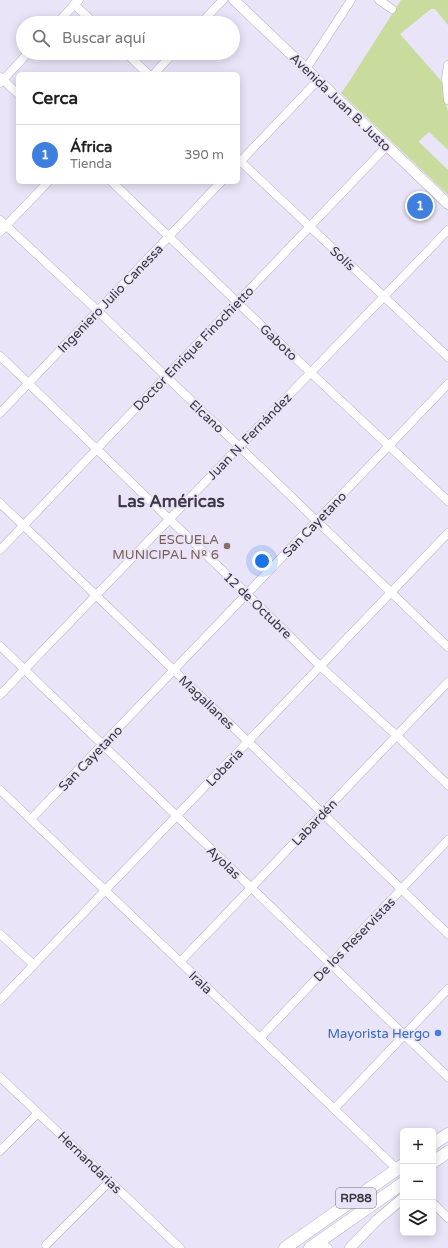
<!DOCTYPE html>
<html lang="es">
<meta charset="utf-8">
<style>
body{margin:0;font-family:"Varela Round",sans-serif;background:#f2f2f2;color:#222}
.controls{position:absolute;right:12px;bottom:12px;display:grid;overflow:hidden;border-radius:6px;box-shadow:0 2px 10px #0003}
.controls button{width:36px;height:36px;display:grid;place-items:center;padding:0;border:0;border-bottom:1px solid #e0e0e0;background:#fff;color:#222;font:20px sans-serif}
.you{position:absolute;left:262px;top:561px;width:14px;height:14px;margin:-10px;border:3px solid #fff;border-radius:50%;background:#1a73e8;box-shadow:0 0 0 6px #1a73e833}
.badge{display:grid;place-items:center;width:26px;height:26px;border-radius:50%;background:#2563eb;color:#fff;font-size:13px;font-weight:700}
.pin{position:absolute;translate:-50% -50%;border:2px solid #fff;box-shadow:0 1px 4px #0006}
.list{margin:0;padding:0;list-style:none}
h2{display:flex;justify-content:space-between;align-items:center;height:52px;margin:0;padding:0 16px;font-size:17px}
h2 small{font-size:13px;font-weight:400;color:#767676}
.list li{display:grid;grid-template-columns:26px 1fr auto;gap:12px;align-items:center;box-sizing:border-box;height:60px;padding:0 16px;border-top:1px solid #e0e0e0}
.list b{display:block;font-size:15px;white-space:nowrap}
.list p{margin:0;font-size:13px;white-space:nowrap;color:#767676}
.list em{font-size:13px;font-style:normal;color:#767676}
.icon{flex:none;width:22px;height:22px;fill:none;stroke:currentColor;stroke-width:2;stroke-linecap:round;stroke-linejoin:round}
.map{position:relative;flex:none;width:448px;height:1248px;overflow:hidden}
.search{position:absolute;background:#fff;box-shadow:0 2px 10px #0003;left:16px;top:16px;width:224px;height:44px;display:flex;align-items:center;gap:10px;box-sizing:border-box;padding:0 14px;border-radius:22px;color:#767676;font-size:15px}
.panel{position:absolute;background:#fff;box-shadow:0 2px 10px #0003;left:16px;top:72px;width:224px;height:112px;border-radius:6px}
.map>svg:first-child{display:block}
</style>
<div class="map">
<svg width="448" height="1248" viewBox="0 0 448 1248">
<rect width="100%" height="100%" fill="#eae4f8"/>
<polygon fill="#cadb9e" points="401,0 448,0 448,25 435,9 431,9 400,34 443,83 445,100 448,112 448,150 429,132 419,141 419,142 448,170 448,195 341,93 347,85"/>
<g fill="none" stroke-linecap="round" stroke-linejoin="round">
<defs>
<g id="minor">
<polyline points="379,0 392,9"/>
<polyline points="74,4 94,23"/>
<polyline points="57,23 79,0"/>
<polyline points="201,23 223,0"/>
<polyline points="126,53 148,74"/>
<polyline points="448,65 446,78 448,100"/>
<polyline points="306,69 351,0"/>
<polyline points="154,74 173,53"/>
<polyline points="0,77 18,94"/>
<polyline points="0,83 28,53"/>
<polyline points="238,159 448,357"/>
<polyline points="238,164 318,80"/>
<polyline points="112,182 310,372 448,501"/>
<polyline points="0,220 98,311 448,647"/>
<polyline points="0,232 48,182"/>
<polyline points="0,356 247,594 320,666 397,736 448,785"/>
<polyline points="0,413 221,182"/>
<polyline points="0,503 448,934"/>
<polyline points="0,550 387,146"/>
<polyline points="0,646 448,1077"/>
<polyline points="0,695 448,230"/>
<polyline points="0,790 397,1169"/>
<polyline points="31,819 448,384"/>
<polyline points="0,934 34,965"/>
<polyline points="180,962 448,682"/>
<polyline points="0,1000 448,533"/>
<polyline points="260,1038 448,840"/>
<polyline points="0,1077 180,1248"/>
<polyline points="334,1109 448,989"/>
<polyline points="0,1151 38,1113"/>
<polyline points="433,1203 448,1218"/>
<polyline points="320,1242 328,1248"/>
<polyline points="46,1245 110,1181"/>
</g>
<g id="major">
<polyline points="234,0 448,204"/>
<polyline points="350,1248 377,1220 403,1198"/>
</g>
<g id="highway">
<polyline points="433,1144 448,1134"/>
<polyline points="433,1162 448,1152"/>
<polyline points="285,1248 403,1165"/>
<polyline points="310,1248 403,1183"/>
</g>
</defs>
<use href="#minor" stroke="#b3adc0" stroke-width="9"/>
<use href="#major" stroke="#b3adc0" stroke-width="11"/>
<use href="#highway" stroke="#b3adc0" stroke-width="13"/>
<use href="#minor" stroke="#fff" stroke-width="8"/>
<use href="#major" stroke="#fff" stroke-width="10"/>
<use href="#highway" stroke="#fff" stroke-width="12"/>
</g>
<circle fill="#8d6e63" stroke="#eae4f8" stroke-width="1.5" cx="227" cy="546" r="4"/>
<circle fill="#3f7fe0" stroke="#eae4f8" stroke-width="1.5" cx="438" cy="1033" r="4"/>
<g text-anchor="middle" stroke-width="3.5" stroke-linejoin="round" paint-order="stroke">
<rect fill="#eae4f8" stroke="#6e6b76" stroke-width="1" x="336" y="1188" width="40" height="20" rx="3"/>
<g font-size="12" font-weight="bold" fill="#39373e">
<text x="356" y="1202">RP88</text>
</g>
<g font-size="13" fill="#39373e" stroke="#eae4f8">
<text transform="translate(341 102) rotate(44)" y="5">Avenida Juan B. Justo</text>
<text transform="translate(343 258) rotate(43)" y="5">Solís</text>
<text transform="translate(110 298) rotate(-46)" y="5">Ingeniero Julio Canessa</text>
<text transform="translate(279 342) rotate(44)" y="5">Gaboto</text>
<text transform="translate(193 348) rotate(-46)" y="5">Doctor Enrique Finochietto</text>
<text transform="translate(207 416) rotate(43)" y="5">Elcano</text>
<text transform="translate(249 436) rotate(-46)" y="5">Juan N. Fernández</text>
<text transform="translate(314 524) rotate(-46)" y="5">San Cayetano</text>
<text transform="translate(258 605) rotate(44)" y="5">12 de Octubre</text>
<text transform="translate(207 702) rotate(44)" y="5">Magallanes</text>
<text transform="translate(90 758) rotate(-46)" y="5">San Cayetano</text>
<text transform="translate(224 767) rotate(-46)" y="5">Loberia</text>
<text transform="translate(314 822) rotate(-46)" y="5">Labardén</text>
<text transform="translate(224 862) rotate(44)" y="5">Ayolas</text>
<text transform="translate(354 939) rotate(-46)" y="5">De los Reservistas</text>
<text transform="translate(201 982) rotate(44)" y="5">Irala</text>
<text transform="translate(90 1162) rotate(44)" y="5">Hernandarias</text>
</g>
<g font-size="13" fill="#785e54" stroke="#eae4f8" text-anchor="end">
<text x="219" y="544">ESCUELA<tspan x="219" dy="15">MUNICIPAL Nº 6</tspan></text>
</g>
<g font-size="13" fill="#366cbe" stroke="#eae4f8" text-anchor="end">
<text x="430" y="1038">Mayorista Hergo</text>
</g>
<g font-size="17" font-weight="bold" fill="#3f3a49" stroke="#eae4f8">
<text x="171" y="507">Las Américas</text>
</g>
</g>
</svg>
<div class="controls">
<button>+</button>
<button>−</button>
<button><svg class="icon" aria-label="layers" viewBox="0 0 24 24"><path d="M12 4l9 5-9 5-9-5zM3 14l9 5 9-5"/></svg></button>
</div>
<div class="you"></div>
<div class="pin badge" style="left:420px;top:206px;background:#3f7fe0">1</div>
<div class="search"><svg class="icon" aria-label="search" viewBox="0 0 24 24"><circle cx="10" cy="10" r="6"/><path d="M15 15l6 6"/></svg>Buscar aquí</div>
<section class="panel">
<h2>Cerca<small></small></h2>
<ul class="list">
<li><span class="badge" style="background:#3f7fe0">1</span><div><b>África</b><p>Tienda</p></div><em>390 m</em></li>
</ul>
</section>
</div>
